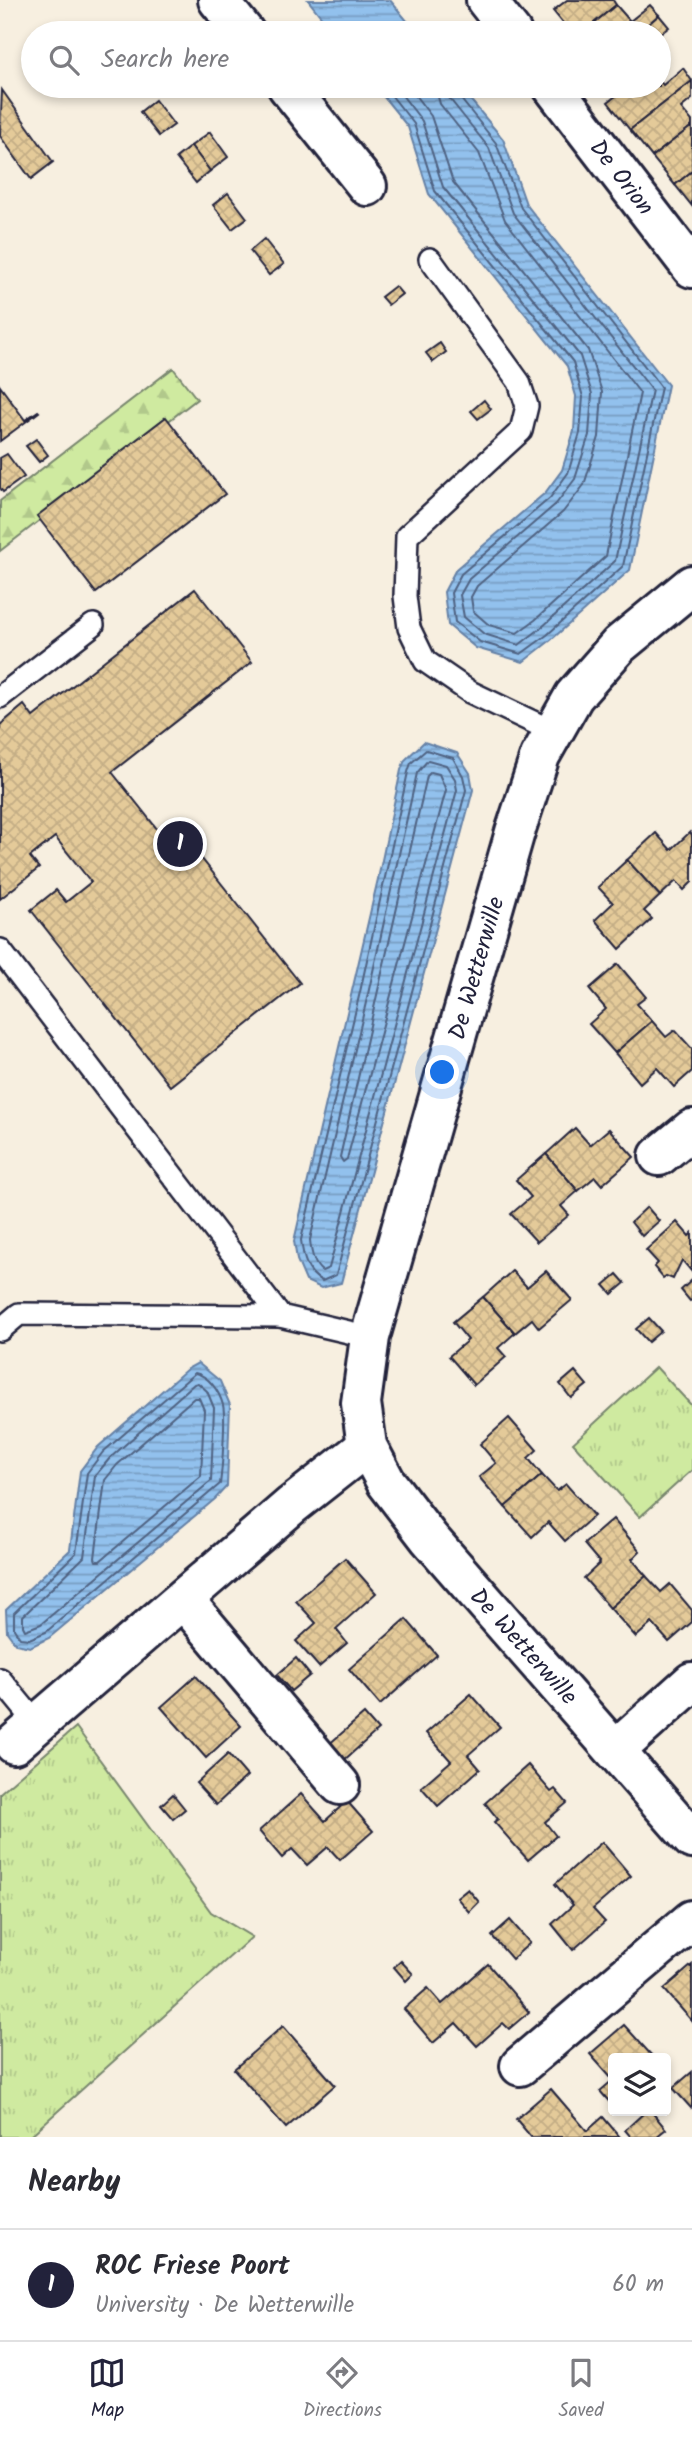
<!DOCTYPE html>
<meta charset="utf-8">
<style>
body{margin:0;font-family:Kalam,sans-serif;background:#f7f7f7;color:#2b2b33}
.controls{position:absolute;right:21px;bottom:21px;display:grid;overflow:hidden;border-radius:7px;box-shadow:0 4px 10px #0003}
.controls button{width:63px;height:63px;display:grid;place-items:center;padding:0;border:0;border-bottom:2px solid #e1e1e2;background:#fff;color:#2b2b33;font:35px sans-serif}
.you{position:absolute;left:443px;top:1073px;width:24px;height:24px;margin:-18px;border:5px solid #fff;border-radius:50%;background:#1a73e8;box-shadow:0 0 0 10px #1a73e833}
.badge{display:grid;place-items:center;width:46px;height:46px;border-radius:50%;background:#22223b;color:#fff;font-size:23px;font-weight:700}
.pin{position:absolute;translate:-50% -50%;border:4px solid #fff;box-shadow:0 2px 7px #0006}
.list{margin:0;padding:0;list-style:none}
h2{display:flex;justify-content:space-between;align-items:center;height:91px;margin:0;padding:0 28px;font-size:30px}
h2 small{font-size:23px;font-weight:400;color:#7c7c81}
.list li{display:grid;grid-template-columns:46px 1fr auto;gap:21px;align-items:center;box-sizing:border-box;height:112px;padding:0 28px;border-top:2px solid #e1e1e2}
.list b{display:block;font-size:26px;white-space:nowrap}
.list p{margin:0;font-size:23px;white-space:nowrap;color:#7c7c81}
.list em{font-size:23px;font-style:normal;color:#7c7c81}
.icon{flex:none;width:38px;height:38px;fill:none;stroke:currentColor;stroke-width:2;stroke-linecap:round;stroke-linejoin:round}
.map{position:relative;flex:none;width:692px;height:2137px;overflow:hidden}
.search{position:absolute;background:#fff;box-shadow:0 4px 10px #0003;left:21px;right:21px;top:21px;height:77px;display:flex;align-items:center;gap:18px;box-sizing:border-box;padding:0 24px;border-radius:38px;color:#7c7c81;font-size:26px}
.sheet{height:203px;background:#fff}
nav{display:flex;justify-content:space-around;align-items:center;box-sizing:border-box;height:98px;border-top:2px solid #e1e1e2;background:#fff;font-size:19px;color:#7c7c81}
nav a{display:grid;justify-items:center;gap:4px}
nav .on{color:#22223b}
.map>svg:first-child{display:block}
</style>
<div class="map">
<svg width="692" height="2137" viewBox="0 0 692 2137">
<defs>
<pattern id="grass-tufts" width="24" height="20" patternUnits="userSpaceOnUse" patternTransform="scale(1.75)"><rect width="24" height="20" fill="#cfeaa0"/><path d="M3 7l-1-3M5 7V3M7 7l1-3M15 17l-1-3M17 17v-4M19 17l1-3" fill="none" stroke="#b1c88b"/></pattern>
<pattern id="forest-firs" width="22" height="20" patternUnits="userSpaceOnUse" patternTransform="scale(1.75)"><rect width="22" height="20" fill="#cfeaa0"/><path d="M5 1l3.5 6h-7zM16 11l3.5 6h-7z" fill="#b1c88b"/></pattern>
<pattern id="water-rules" width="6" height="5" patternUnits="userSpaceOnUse" patternTransform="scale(1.75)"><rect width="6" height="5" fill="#92c1ed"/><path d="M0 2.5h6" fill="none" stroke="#779cc1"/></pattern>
<pattern id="building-cross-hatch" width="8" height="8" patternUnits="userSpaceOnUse" patternTransform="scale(1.75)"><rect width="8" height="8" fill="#e4ca99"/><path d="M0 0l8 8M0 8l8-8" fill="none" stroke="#c3ad85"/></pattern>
</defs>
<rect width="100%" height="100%" fill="#f7efe0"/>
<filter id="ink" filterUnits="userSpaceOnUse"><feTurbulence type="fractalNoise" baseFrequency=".0143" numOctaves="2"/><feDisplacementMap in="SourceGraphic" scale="14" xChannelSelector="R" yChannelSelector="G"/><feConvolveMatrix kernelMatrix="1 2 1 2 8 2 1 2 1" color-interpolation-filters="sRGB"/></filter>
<g filter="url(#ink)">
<g fill="url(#grass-tufts)" stroke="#78866e" stroke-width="2">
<polygon points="656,1367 692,1406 692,1470 640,1517 573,1443"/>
<polygon points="76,1727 211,1912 252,1937 29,2137 0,2137 0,1793"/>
</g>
<polygon fill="url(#forest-firs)" stroke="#78866e" stroke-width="2" points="173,368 197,399 0,551 0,501"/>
<g fill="url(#water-rules)" stroke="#6581a6" stroke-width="2">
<polygon points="308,0 390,0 417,33 334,33"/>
<polygon points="375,86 459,86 503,139 526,204 668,385 630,570 551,640 523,662 476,648 448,625 444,592 456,569 545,493 562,470 574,431 576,396 567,366 429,194 408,127"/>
<polygon points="424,742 457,753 470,773 473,790 341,1283 321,1288 306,1281 297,1260 294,1241 378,879 401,770 405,760"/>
<polygon points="198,1363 220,1381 230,1405 227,1486 215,1499 49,1638 30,1647 16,1644 7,1632 6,1610 70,1550 80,1471 98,1447 187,1369"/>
</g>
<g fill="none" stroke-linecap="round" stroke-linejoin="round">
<g stroke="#4f6282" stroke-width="2">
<polyline points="384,86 414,124 435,191 573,362 583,397 580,433 568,473 550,498 461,574 451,593 455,622 480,642 521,654 547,635 623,566 661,387 521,208 496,143 456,93 454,86"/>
<polyline points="395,86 422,121 443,187 580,356 592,394 589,435 575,479 556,504 469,579 460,595 464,617 484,634 519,645 541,628 615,561 652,390 513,213 489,148 449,98 446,86"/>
<polyline points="408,86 431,116 453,182 588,350 602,392 599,437 584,485 563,512 477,586 471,597 473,611 489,625 517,633 535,620 606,556 640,393 505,220 479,153 440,104 435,86"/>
<path d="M426 750 453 758 463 776 466 790 336 1275 322 1281C306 1273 303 1256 301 1240L360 992 408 772 411 763Z"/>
<path d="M428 760 446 765 455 779 457 790 329 1268 322 1271C313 1265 311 1251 310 1240L368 994 417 773Z"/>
<polygon points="431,772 439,774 446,790 347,1159 343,1162 340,1157 427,776"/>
<path d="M195 1373C209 1376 219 1391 223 1405 226 1418 222 1469 220 1484L46 1632 29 1639 20 1638 14 1629V1613L76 1553 87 1473 103 1452Z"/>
<polygon points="194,1384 198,1383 207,1391 214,1408 211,1481 41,1624 25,1630 23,1626 23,1616 84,1557 95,1476 110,1458"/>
<polygon points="194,1398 199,1398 204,1410 201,1476 100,1561 96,1561 95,1558 105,1480 117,1465"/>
</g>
</g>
<g fill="url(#building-cross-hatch)" stroke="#22223b" stroke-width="2">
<polygon points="567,0 613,0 616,5 582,33 571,33 553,11"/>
<polygon points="616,5 630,21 650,5 659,15 638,33 582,33"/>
<polygon points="659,15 669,27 659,35 659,33 638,33"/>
<polygon points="683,68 692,81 630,130 608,102 629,86 659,86 659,80 663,85"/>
<polygon points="692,81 692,99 681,108 692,121 692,126 652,157 630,130"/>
<polygon points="2,90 53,162 31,179 0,136"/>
<polygon points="155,100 174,125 159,136 140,112"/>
<polygon points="692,126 692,171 675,185 652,157"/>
<polygon points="210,132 228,157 210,171 191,146"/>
<polygon points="191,146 210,171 196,183 176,158"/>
<polygon points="692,171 692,206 675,185"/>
<polygon points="228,193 247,218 232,229 213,205"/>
<polygon points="264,239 284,264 269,275 250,251"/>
<polygon points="395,286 402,294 388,305 381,297"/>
<polygon points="440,343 446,352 433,362 426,353"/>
<polygon points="0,386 25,420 38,411 39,412 0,441"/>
<polygon points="484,400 491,409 478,419 471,411"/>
<polygon points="166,417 225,494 96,593 37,516"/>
<polygon points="36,439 48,455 39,462 26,446"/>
<polygon points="7,454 24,477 3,492 0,488 0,458"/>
<polygon points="195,589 252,662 112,772 158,830 171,820 300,983 170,1086 31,910 56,890 66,902 91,882 55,837 30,857 39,868 0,899 0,725 24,705 33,717"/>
<polygon points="690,832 692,835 692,882 684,890 676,881 660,896 627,860 656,833 671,850"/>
<polygon points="627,860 660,896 644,911 652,919 620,949 595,920 613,903 598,887"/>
<polygon points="618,964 646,997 637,1004 652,1021 615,1053 589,1024 606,1009 589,989"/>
<polygon points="652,1021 666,1037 675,1030 692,1049 692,1071 674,1087 657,1068 640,1083 615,1053"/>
<polygon points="575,1128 590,1145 609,1129 634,1157 602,1185 595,1177 578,1191 546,1154"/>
<polygon points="546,1154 578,1191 561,1206 569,1215 537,1242 511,1214 531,1197 516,1180"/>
<polygon points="647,1207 659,1221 642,1236 631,1222"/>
<polygon points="677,1222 689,1236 692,1233 692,1272 682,1260 673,1279 666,1276 663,1278 654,1267 658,1263 646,1250"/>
<polygon points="512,1271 527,1287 546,1271 572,1300 539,1328 532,1319 515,1333 483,1297"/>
<polygon points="617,1274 625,1283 612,1294 604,1285"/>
<polygon points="692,1280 692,1300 690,1301 681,1290"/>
<polygon points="483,1297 515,1333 498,1348 506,1357 474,1385 449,1356 468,1340 453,1322"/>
<polygon points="649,1318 661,1331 648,1342 636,1329"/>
<polygon points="575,1371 587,1385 571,1398 560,1384"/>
<polygon points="509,1418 537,1450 528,1458 542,1475 505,1507 479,1477 496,1463 480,1444"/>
<polygon points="542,1475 557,1491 566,1484 594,1516 565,1541 548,1522 532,1537 505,1507"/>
<polygon points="613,1519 640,1551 632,1559 646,1576 610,1608 584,1578 600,1563 584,1544"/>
<polygon points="345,1558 376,1593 336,1629 347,1643 319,1667 296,1641 316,1623 296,1601"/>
<polygon points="646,1576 661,1592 670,1584 692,1610 692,1622 669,1642 652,1623 636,1637 610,1608"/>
<polygon points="406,1619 437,1655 380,1705 349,1669"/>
<polygon points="296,1658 310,1675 291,1691 277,1675"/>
<polygon points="196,1676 241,1726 206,1758 161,1707"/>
<polygon points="471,1694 500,1727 468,1755 480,1769 438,1806 421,1787 451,1761 426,1733"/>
<polygon points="364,1714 378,1730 343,1761 328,1745"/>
<polygon points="228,1754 247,1776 216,1805 196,1783"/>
<polygon points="528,1765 551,1792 555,1789 567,1803 545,1822 556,1836 528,1860 494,1822 498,1819 485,1803"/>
<polygon points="173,1794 185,1809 173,1819 161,1805"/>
<polygon points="301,1794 325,1821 347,1801 373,1831 340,1860 328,1847 307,1865 292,1849 282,1858 259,1831"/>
<polygon points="602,1842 631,1876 593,1909 605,1922 573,1950 552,1924 573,1905 555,1884"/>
<polygon points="468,1889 479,1902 469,1912 457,1898"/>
<polygon points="510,1920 530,1943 512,1959 492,1936"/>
<polygon points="401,1961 413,1974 406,1981 394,1967"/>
<polygon points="488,1964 529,2012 509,2029 503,2023 477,2046 456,2023 433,2043 404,2009 428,1988 442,2004"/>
<polygon points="692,1965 692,2021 664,1989"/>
<polygon points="624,2025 654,2058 613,2058 613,2106 600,2091 613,2080 590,2054"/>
<polygon points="283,2026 335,2085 286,2128 234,2069"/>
<polygon points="692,2072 692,2107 691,2108 673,2088"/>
<polygon points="551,2089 587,2131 603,2117 620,2137 531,2137 516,2119"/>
<polygon points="646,2111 651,2111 666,2129 656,2137 631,2137 625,2130"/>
</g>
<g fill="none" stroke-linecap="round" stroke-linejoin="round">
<defs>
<g id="service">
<polyline points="430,259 519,382 527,406 521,431 407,536 405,596 409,628 425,661 470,692 554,732"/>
<polyline points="0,697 93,625"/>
<polyline points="0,950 280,1316 370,1337"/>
<polyline points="0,1330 19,1314 280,1316"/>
<polyline points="0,1679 37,1724"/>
</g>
<g id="minor">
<polyline points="218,0 245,33"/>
<polyline points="486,0 512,33"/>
<polyline points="287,86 367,186"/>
<polyline points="552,86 692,268"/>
<polyline points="692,585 619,645 574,696 540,756 515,832 370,1337 361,1403 367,1446 386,1482 429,1538 692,1839"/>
<polyline points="659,1156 692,1129"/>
<polyline points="184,1600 340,1785"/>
<polyline points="14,1744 292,1505 367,1446"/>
<polyline points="616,1750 692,1682"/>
<polyline points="520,2066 692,1920"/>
</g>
</defs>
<use href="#service" stroke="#22223b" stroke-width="26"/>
<use href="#minor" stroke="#22223b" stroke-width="44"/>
<use href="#service" stroke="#fff" stroke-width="21"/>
<use href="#minor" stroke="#fff" stroke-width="38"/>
</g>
</g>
<g text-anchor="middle" stroke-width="5" stroke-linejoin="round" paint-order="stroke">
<g font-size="24" fill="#22223b" stroke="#fff">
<text transform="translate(622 177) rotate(52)" y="8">De Orion</text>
<text transform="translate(476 968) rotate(-74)" y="8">De Wetterwille</text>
<text transform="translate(524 1646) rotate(48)" y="8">De Wetterwille</text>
</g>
</g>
</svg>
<div class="controls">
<button><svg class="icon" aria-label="layers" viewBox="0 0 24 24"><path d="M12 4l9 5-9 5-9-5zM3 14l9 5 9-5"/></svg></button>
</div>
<div class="you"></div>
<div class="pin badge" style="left:180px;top:844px">1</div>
<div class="search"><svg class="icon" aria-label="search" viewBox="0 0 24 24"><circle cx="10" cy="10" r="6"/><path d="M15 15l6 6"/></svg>Search here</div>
</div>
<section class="sheet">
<h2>Nearby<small></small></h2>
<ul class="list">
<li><span class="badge">1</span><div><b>ROC Friese Poort</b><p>University · De Wetterwille</p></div><em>60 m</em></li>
</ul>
</section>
<nav>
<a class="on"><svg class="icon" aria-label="map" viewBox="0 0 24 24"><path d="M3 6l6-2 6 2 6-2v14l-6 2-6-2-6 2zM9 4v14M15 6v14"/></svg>Map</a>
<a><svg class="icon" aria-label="directions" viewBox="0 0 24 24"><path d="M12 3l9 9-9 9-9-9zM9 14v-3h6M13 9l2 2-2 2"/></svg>Directions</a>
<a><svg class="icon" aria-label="saved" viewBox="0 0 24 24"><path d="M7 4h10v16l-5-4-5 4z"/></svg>Saved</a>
</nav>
